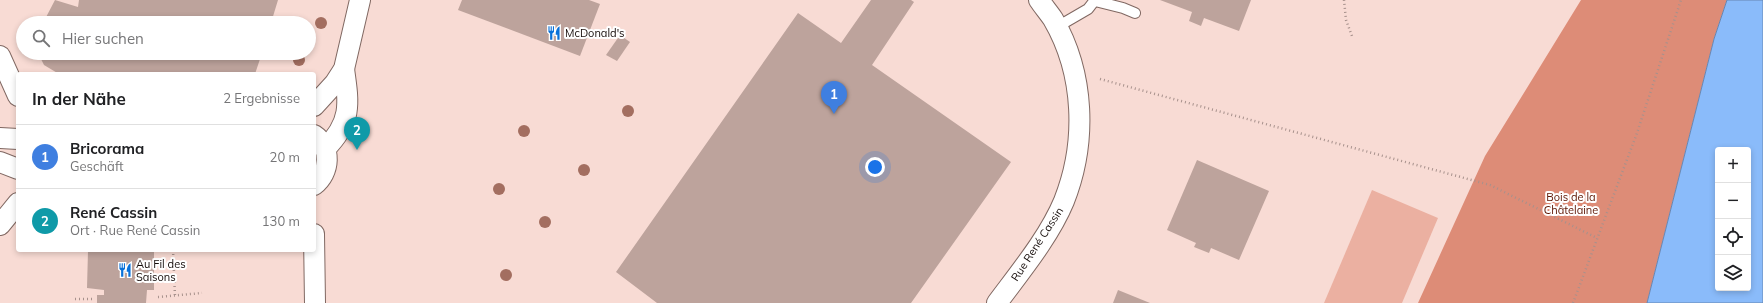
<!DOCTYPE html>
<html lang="de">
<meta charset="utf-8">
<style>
body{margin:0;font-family:Mulish,sans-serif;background:#f2f2f2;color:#202124}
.controls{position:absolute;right:12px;bottom:12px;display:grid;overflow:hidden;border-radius:4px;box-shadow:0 2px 6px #0003}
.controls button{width:36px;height:36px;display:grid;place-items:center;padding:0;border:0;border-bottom:1px solid #e0e0e0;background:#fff;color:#202124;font:20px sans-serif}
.you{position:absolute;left:875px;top:167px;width:14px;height:14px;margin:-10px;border:3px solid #fff;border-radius:50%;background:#1a73e8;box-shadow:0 0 0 6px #1a73e833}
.badge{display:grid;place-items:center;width:26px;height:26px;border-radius:50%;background:#111827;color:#fff;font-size:13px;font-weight:700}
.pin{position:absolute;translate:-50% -33px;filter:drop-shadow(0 1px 2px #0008)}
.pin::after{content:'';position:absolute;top:21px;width:14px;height:12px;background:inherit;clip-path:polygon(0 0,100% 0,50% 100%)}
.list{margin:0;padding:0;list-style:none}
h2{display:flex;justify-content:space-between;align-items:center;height:52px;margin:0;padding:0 16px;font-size:17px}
h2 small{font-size:13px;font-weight:400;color:#757577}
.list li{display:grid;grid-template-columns:26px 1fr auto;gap:12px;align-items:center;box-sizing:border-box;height:64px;padding:0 16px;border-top:1px solid #e0e0e0}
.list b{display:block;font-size:15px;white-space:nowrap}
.list p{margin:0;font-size:13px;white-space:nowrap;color:#757577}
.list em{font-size:13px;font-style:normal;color:#757577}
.icon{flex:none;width:22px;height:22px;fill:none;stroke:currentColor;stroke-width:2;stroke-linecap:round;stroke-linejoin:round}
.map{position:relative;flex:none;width:1763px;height:303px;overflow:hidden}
.search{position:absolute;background:#fff;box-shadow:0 2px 6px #0003;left:16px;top:16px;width:300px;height:44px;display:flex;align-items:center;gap:10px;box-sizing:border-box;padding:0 14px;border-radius:22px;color:#757577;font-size:15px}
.panel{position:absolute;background:#fff;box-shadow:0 2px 6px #0003;left:16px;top:72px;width:300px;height:180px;border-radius:4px}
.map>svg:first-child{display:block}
</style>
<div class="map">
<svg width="1763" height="303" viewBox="0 0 1763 303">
<rect width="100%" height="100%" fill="#f8dbd4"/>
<polygon fill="#ebb0a1" points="1372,190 1438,218 1402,303 1324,303"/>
<polygon fill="#dd8c77" points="1581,0 1727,0 1714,39 1647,303 1418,303 1485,156"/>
<path fill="#8abbfa" stroke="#6786b2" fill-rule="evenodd" d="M1727 0H1763V303H1647L1714 39ZM1718 150H1748V288H1718Z"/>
<g fill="#bda39c">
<polygon points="55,0 78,7 79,0 278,0 271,23 43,23"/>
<polygon points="462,0 589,0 600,4 580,56 458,10"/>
<polygon points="871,0 911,0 914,2 872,65 1011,162 911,303 657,303 616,272 798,13 841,43"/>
<polygon points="1160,0 1251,0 1239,31 1204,18 1201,26 1189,21 1192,12"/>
<polygon points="620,35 630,42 617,61 606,55"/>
<polygon points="38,53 262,53 255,74 59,74 44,65"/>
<polygon points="1197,160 1269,191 1239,260 1211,248 1209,253 1194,247 1196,243 1167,230"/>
<polygon points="105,250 154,250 154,290 147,290 146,303 97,303 97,295 104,295 104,290 87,288 88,251 105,251"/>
<polygon points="1118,290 1150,303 1113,303"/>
</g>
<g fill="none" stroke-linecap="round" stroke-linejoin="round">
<defs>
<g id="lane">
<polyline points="1095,1 1123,8 1135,13"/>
<polyline points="1057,27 1088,9 1095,0"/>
</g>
<g id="street">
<polyline points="0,56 18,96"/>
<polyline points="314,106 335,83 344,69 360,0"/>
<path d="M314 135C332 147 330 173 314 185"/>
<polyline points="0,138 18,139"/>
<path d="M325 149C352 122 349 104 344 69"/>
<polyline points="0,162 18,169"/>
<polyline points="0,225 18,203"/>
<polyline points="314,234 315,303"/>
<path d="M997 303C1020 272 1049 237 1064 201 1087 143 1085 74 1053 19 1049 13 1043 6 1039 0"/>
</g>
</defs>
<use href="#lane" stroke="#806862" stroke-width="12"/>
<use href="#street" stroke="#806862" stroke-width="22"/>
<g stroke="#a7918c" stroke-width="2.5" stroke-dasharray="1 3" stroke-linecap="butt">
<polyline points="1344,0 1346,20 1352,36"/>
<polyline points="1100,79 1490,185 1597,238"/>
<polyline points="173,250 175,296"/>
<polyline points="158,297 202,293"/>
<polyline points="75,299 93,299"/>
<polyline points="1573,303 1637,133 1681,0"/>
</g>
<use href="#lane" stroke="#fff" stroke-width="10"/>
<use href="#street" stroke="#fff" stroke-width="20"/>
</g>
<g fill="#a36e60">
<circle cx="321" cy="23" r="6"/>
<circle cx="299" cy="60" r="6"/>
<circle cx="628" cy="111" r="6"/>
<circle cx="524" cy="131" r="6"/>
<circle cx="584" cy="170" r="6"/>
<circle cx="499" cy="189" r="6"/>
<circle cx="545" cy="222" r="6"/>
<circle cx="506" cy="275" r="6"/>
</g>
<defs>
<symbol id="restaurant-bare" viewBox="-9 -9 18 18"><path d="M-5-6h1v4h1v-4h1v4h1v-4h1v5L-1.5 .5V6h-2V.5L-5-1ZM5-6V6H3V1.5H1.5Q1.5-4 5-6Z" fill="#0a71d9" stroke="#fff" stroke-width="2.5" paint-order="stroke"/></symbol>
</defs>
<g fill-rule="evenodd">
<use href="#restaurant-bare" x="544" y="23" width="20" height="20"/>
<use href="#restaurant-bare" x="115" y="260" width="20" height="20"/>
</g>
<g text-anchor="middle" stroke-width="4" stroke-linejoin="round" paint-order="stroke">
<g font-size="11" fill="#140b09" stroke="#fff" text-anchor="start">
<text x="565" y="37">McDonald's</text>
<text x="136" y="268">Au Fil des<tspan x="136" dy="13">Saisons</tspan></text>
</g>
<g font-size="11" fill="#5d1502" stroke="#fff">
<text x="1571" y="201">Bois de la<tspan x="1571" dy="13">Châtelaine</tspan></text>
</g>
<g font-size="11" fill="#140b09" stroke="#fff">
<text transform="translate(1037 244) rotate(-57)" y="4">Rue René Cassin</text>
</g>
</g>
</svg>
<div class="controls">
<button>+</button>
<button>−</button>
<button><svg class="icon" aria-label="locate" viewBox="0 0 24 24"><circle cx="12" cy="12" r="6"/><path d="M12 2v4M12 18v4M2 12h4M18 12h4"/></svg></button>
<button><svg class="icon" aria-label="layers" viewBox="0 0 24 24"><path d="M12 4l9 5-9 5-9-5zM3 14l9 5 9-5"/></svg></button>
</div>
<div class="you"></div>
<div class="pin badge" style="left:834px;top:114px;background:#3f7fe0">1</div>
<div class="pin badge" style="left:357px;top:150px;background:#0f9aa8">2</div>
<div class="search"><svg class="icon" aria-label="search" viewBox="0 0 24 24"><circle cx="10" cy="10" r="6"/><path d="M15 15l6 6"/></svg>Hier suchen</div>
<section class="panel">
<h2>In der Nähe<small>2 Ergebnisse</small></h2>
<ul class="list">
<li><span class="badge" style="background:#3f7fe0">1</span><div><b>Bricorama</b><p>Geschäft</p></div><em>20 m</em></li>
<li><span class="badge" style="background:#0f9aa8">2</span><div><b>René Cassin</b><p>Ort · Rue René Cassin</p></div><em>130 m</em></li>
</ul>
</section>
</div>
